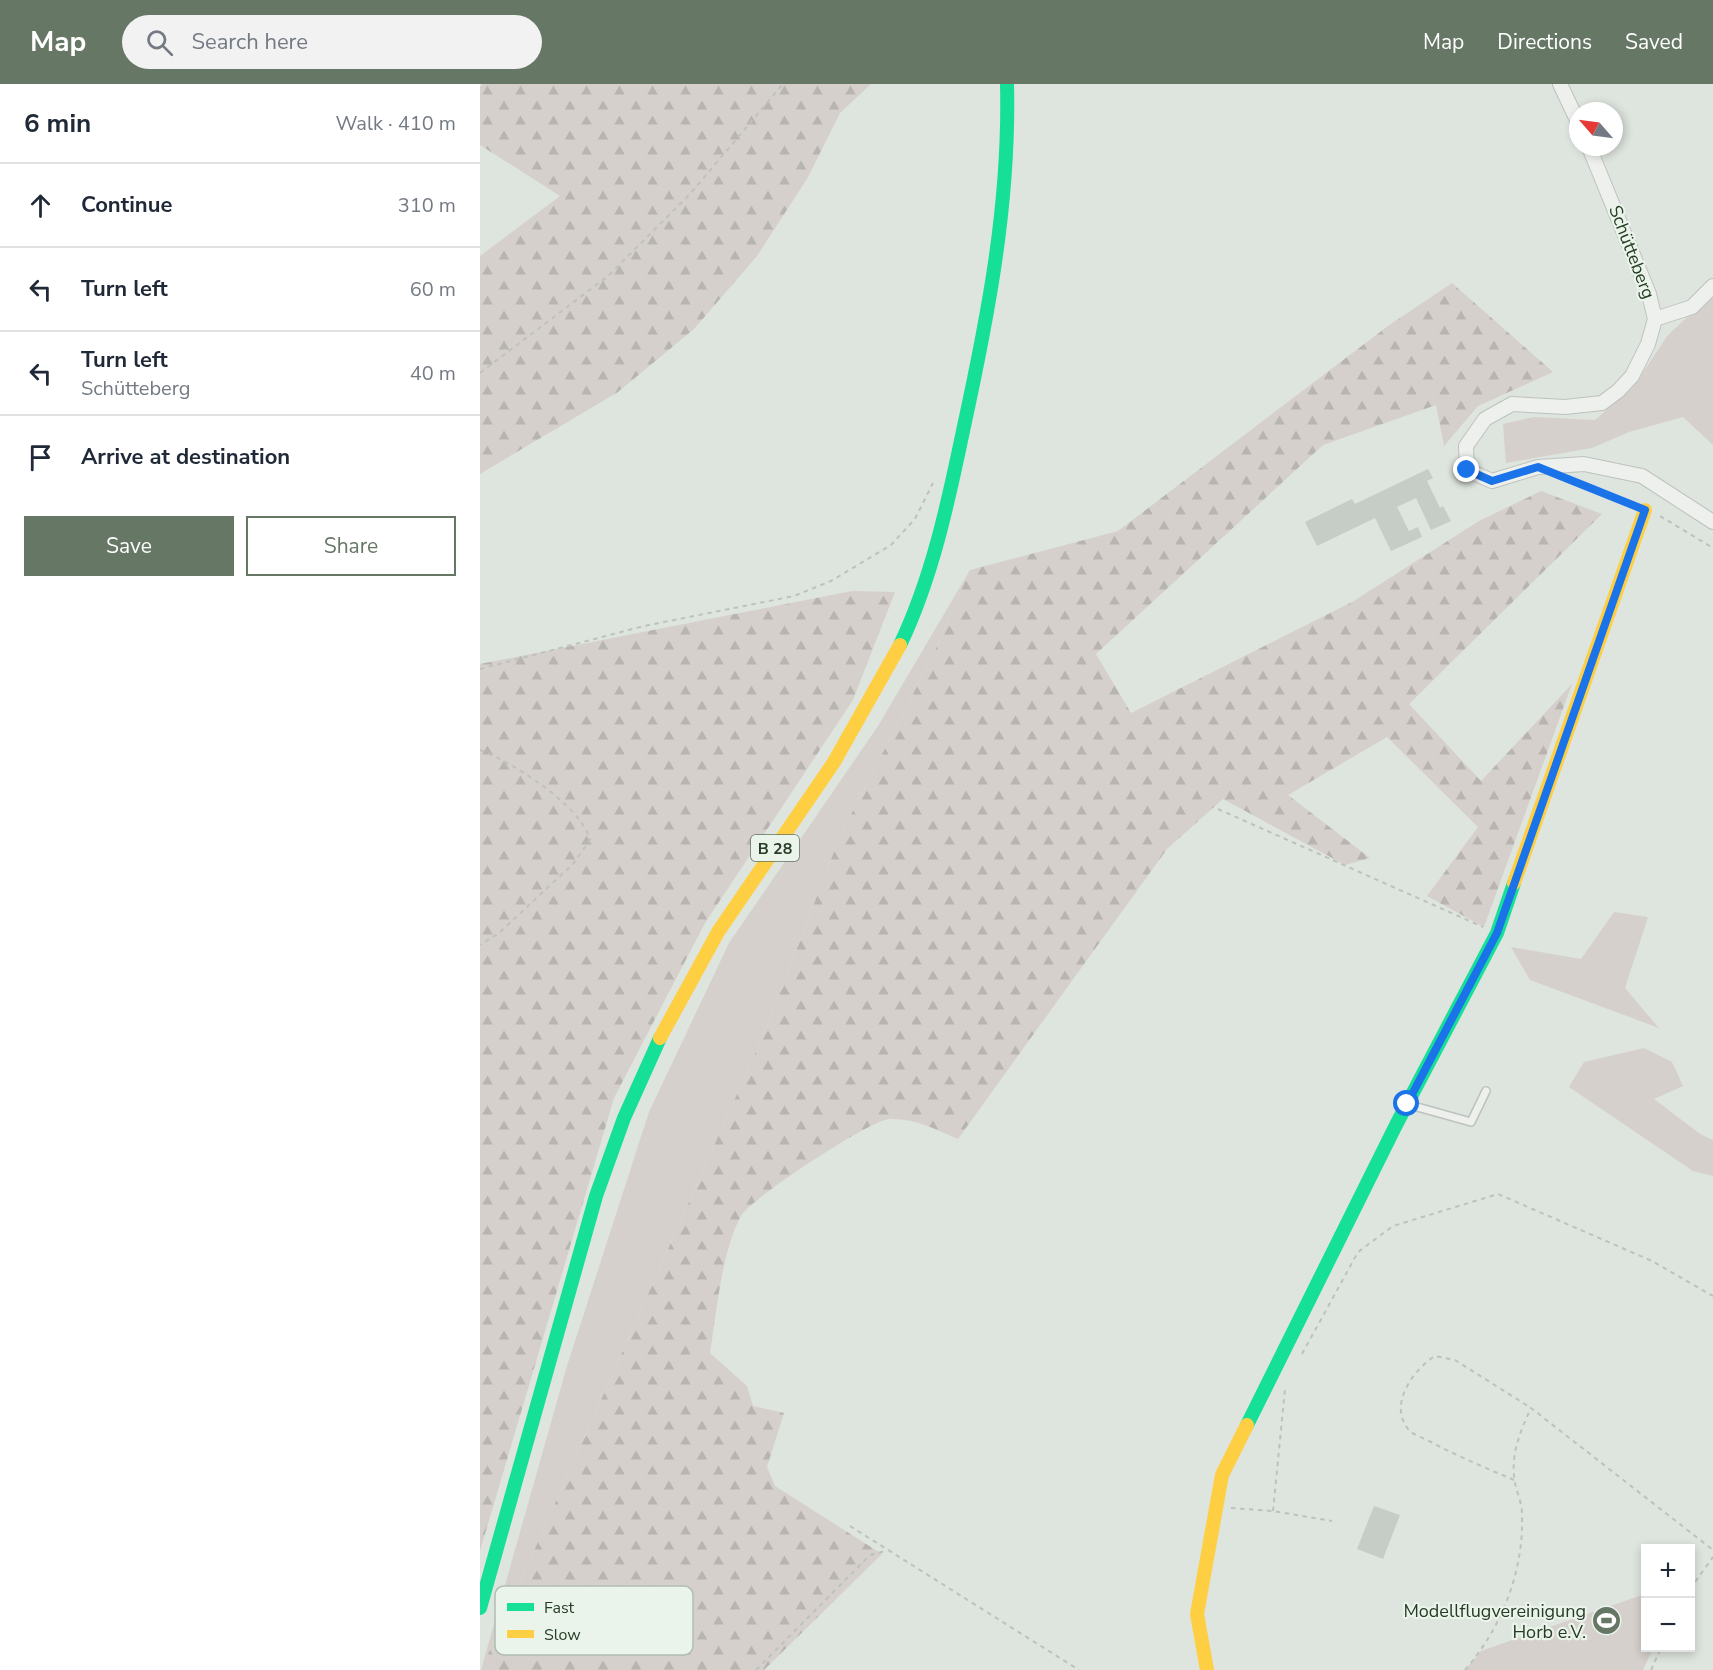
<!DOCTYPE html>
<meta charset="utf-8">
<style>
body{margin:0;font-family:"Nunito Sans",sans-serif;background:#f2f2f3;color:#1f2937}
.controls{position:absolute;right:18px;bottom:18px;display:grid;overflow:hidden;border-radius:0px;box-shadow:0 3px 9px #0003}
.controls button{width:54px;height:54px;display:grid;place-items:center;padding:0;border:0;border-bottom:2px solid #e0e1e3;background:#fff;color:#1f2937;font:30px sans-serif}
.compass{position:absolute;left:1089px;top:18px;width:54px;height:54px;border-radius:50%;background:#fff;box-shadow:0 3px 9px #0003;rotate:298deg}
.stop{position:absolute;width:18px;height:18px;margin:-14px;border:4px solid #1a73e8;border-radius:50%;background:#fff}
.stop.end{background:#1a73e8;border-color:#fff;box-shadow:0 2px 6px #0008}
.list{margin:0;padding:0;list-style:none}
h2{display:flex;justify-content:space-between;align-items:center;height:78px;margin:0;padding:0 24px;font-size:26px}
h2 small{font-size:20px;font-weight:400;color:#747a83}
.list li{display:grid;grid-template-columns:39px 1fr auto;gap:18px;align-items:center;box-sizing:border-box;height:84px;padding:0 24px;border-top:2px solid #e0e1e3}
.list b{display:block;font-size:22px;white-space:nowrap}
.list p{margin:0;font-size:20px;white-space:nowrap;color:#747a83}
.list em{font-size:20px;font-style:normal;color:#747a83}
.actions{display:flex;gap:12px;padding:18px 24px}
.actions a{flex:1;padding:14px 0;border:2px solid #676;border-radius:0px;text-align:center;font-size:21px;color:#676}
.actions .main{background:#676;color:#fff}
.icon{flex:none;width:33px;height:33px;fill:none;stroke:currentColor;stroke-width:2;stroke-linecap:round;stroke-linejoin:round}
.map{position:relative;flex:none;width:1233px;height:1586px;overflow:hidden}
header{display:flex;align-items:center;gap:36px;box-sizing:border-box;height:84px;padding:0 30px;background:#676;color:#fff}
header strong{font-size:28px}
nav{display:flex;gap:33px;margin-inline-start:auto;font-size:21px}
.search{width:420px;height:54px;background:#f2f2f3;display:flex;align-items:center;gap:15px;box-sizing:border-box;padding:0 21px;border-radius:33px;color:#747a83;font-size:22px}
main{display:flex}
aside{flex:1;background:#fff}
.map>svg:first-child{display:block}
</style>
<header>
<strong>Map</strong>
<div class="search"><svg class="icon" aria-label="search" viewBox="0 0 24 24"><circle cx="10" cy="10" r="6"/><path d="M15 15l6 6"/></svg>Search here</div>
<nav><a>Map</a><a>Directions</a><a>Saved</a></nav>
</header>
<main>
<aside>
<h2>6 min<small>Walk · 410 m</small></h2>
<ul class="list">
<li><svg class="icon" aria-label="ahead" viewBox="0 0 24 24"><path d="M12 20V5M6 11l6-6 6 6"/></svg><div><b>Continue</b></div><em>310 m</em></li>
<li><svg class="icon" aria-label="left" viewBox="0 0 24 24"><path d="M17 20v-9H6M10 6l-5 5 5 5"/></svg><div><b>Turn left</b></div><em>60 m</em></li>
<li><svg class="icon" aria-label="left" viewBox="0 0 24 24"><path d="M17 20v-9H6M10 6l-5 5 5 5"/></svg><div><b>Turn left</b><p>Schütteberg</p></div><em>40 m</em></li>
<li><svg class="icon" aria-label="arrive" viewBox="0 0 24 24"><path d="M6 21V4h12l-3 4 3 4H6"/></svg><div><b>Arrive at destination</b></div></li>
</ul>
<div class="actions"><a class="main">Save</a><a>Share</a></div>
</aside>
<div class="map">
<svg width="1233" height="1586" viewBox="0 0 1233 1586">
<defs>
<pattern id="forest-firs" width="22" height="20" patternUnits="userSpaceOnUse" patternTransform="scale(1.5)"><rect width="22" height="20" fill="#d6d0cc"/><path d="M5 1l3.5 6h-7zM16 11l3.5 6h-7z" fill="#b8b4af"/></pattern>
</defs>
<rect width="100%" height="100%" fill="#dee4de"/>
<g fill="#d6d0cc">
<polygon points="1233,209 1233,361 1203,333 1149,348 1112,364 1026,379 1023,340 1054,333 1115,336 1153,303 1188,251"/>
<polygon points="490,486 453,571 360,752 285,947 1,1586 87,1282 169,1028 249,859 398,642"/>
<polygon points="1134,828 1168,833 1145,904 1179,944 1050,896 1031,863 1101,875"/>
<polygon points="1164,964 1192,978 1203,1002 1174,1015 1220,1050 1233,1056 1233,1092 1213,1087 1089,1003 1104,978"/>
<polygon points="1165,1510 1166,1564 1173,1564 1163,1586 985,1586 1001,1567"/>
</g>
<g fill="url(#forest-firs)">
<polygon points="3,0 391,0 360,29 327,95 277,172 214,245 138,308 0,390 0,172 80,112 0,61 0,3"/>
<path d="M972 199 1073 288 998 322 964 362 956 321 843 361 616 570 651 629 872 518 999 437 1061 407 1122 430 929 620 1001 697 1092 600 1004 843 947 812 998 743 907 653 808 711 890 774 865 781 743 715 687 765 478 1055C455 1045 435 1034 409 1035 390 1036 270 1115 261 1132 241 1169 237 1227 230 1269L267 1302 273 1322 304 1329 287 1383 295 1402 402 1470 284 1586H1L285 947 360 752 453 571 490 486 638 447 908 242Z"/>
<polygon points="372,507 415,508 373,616 225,839 134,1014 0,1467 0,580"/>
</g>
<g fill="#c6ccc6">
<polygon points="948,385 953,394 947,397 960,424 963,422 971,437 951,446 936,414 917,423 929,447 938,443 942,453 911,467 895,434 837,462 825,438 872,415 875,420"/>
<polygon points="894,1422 920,1431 903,1475 877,1465"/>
</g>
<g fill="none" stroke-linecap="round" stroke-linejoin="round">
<defs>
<polyline id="lane" points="930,1021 991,1038 1006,1007"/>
<g id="street">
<polyline points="1080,0 1098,38"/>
<polyline points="1109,63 1169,210 1175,235 1168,260 1152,292 1138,307 1122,319 1085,323 1032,320 1005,335 986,362 987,386 1012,397 1058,383 1104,380 1162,392 1233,438"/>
<polyline points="1175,235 1212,223 1233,202"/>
</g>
</defs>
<use href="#lane" stroke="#bdc2bd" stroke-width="10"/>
<use href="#street" stroke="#bdc2bd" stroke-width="16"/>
<g stroke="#bdc2bd" stroke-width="2" stroke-dasharray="4.5 4.5" stroke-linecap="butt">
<polyline points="0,289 128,192 210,110 303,0"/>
<polyline points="1088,395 1150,420"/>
<polyline points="1180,432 1233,464"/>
<polyline points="0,585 164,542 314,512 351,497 411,461 435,435 453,399"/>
<path d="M0 666C32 678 102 722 110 756L93 780 19 849 0 861"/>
<polyline points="738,725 1003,843"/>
<polyline points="822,1270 878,1168 913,1142 1018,1110 1172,1177 1233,1212"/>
<path d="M1034 1396C1006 1384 977 1372 949 1357 944 1354 933 1351 929 1346 907 1321 934 1285 955 1272L975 1276 1051 1324"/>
<polyline points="751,1424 793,1427 852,1437"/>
<polyline points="793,1427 805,1305"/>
<polyline points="370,1442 599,1586"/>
<polyline points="1210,1505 1233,1473"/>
<polyline points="276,1586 390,1471 405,1467"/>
<path d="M985 1586C1022 1543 1044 1487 1042 1430 1042 1419 1037 1409 1035 1399 1030 1371 1040 1348 1051 1324L1233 1466"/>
<polyline points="1171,1586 1181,1564"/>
</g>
<use href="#lane" stroke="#edf0ed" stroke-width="7"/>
<use href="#street" stroke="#edf0ed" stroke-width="14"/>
<g stroke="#16e098" stroke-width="14">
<path d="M420 561C452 494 468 419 483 347 508 232 530 119 527 0"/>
<polyline points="767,1341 916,1041 1017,849 1034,799"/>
<polyline points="0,1524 116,1112 144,1034 180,954"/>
</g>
<g stroke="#ffcf43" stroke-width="14">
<polyline points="1034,799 1165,426"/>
<polyline points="180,954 238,848 354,678 420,561"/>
<polyline points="727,1586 717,1530 742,1391 767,1341"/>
</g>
</g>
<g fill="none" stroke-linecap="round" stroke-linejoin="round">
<polyline stroke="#1a73e8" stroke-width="8" points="927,1020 1017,849 1165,426 1058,383 1012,397 987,386"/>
</g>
<defs>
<symbol id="stadium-disc" viewBox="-11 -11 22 22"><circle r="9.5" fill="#676" stroke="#ebf4eb"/><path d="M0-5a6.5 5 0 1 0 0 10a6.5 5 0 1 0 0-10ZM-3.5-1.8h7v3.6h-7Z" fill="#fff"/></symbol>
</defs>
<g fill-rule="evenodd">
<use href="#stadium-disc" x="1110" y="1520" width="33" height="33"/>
</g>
<g text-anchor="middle" stroke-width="4.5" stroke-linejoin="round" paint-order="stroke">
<rect fill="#ebf4eb" stroke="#617361" stroke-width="1.5" x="271" y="751" width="48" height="26" rx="4.5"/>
<g font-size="16" font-weight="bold" fill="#263c26">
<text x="295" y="770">B 28</text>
</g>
<g font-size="18" fill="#263c26" stroke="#ebf4eb">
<text transform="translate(1152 168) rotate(69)" y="6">Schütteberg</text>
</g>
<g font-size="18" fill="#263c26" stroke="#ebf4eb" text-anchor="end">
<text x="1106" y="1533">Modellflugvereinigung<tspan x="1106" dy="21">Horb e.V.</tspan></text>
</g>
</g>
<rect x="15" y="1502" width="198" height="69" rx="9" fill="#ebf4eb" stroke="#b0bdb0" stroke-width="1.5"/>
<rect x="27" y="1519" width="27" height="8" fill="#16e098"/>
<rect x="27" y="1546" width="27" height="8" fill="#ffcf43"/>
<g font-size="16" fill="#263c26">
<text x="64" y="1529">Fast</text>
<text x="64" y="1556">Slow</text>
</g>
</svg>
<div class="controls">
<button>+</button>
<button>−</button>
</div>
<svg class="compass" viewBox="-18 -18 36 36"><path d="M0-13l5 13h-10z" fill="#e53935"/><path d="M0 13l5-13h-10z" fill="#747a83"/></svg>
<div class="stop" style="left:927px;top:1020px"></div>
<div class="stop end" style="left:987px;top:386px"></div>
</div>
</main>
